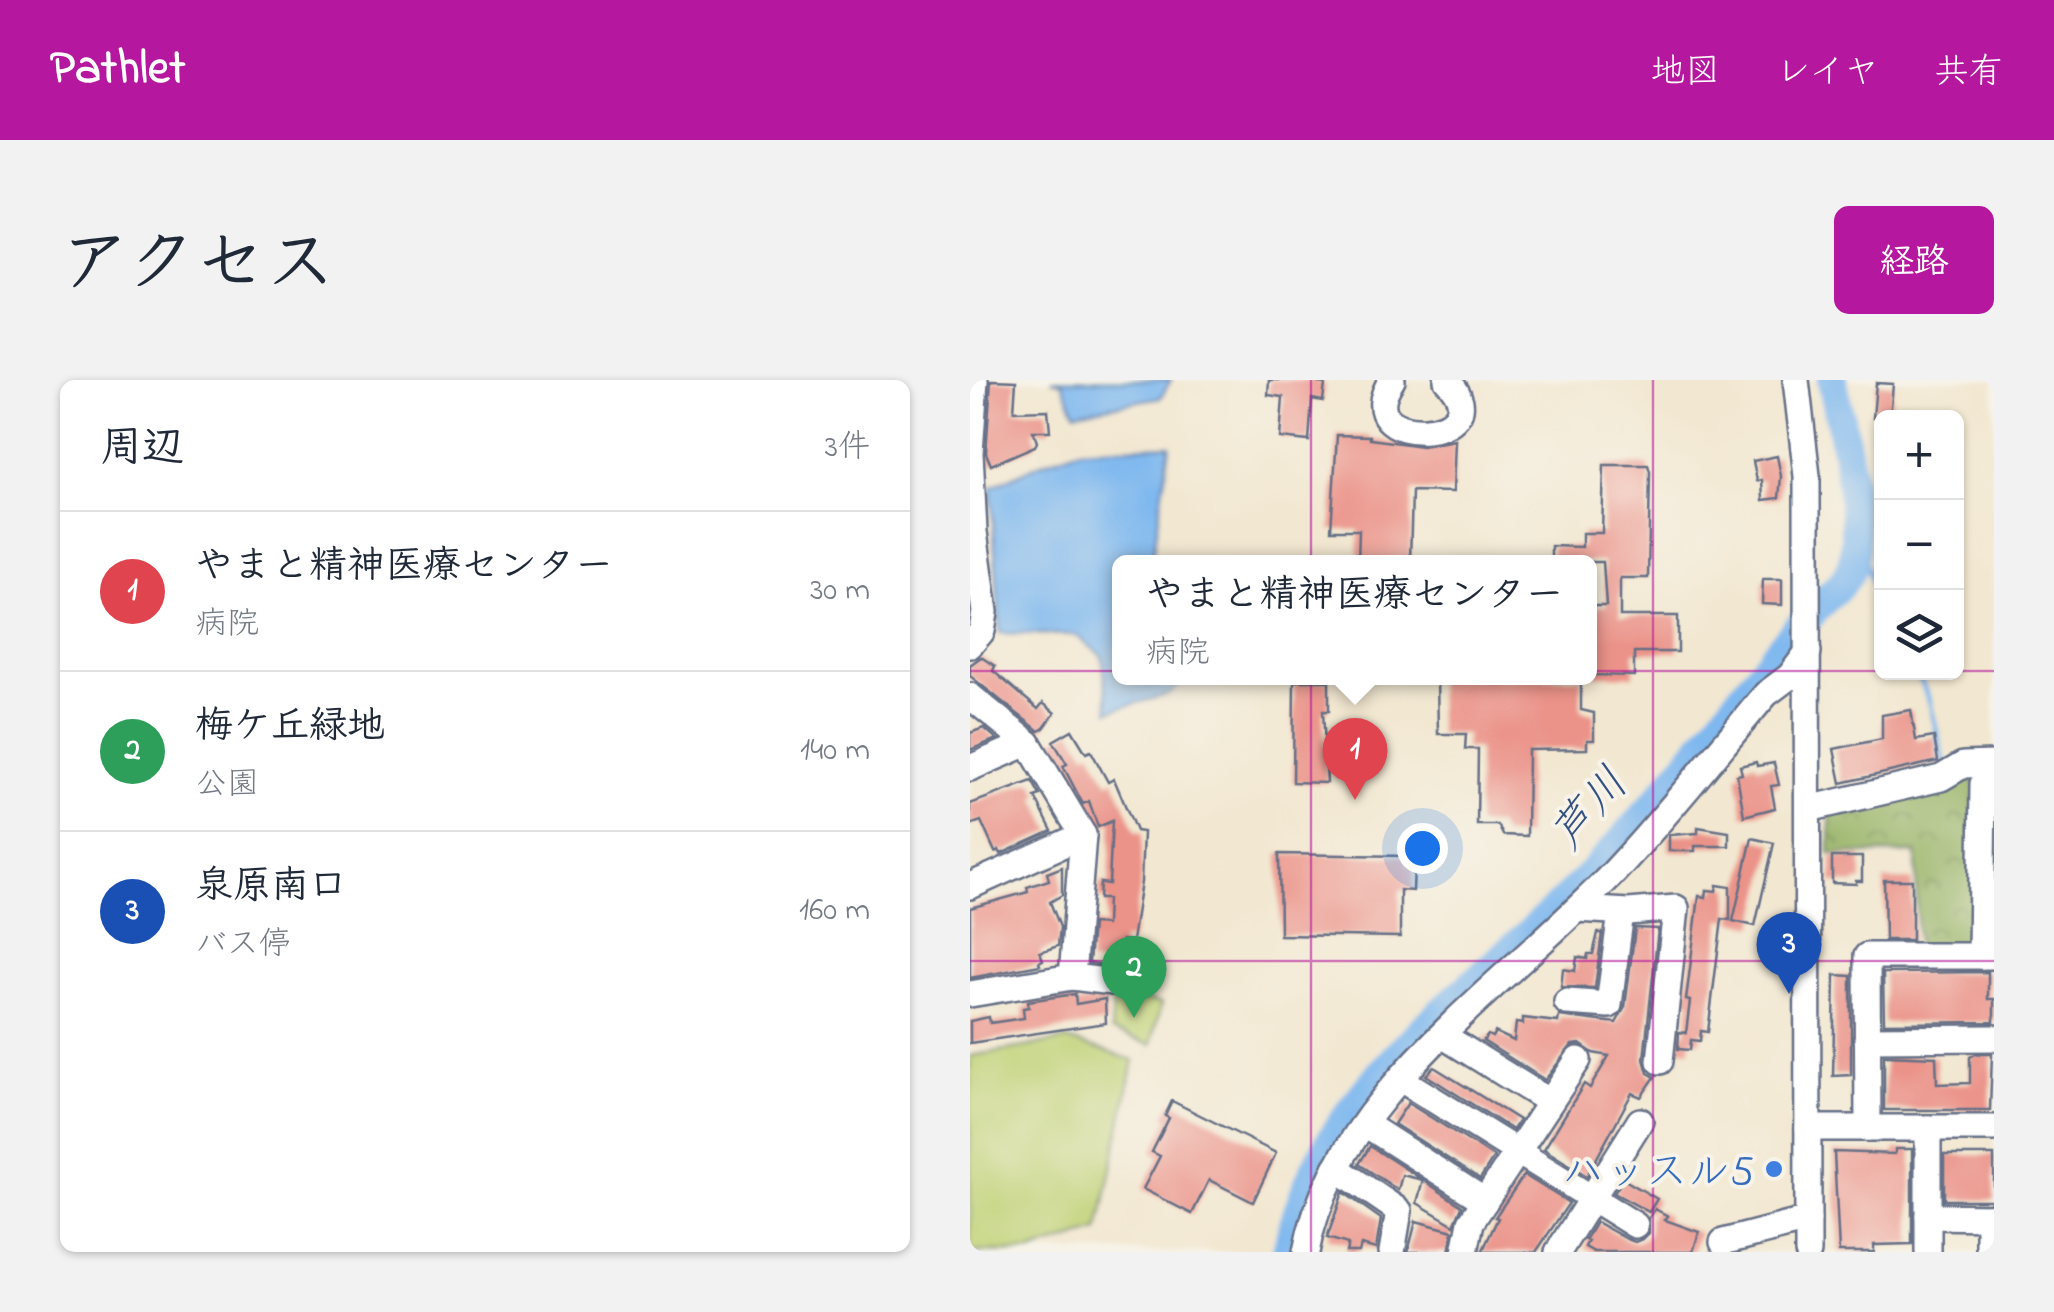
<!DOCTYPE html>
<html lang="ja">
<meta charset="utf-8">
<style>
body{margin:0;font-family:"Indie Flower","Klee One",sans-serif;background:#f2f2f3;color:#1f2937}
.controls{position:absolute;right:30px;top:30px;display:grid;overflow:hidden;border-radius:15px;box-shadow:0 2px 8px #0004}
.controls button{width:90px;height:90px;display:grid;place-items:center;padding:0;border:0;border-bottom:2px solid #e0e1e3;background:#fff;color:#1f2937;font:50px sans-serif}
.you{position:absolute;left:452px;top:468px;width:35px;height:35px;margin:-25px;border:8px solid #fff;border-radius:50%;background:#1a73e8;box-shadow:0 0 0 15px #1a73e833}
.badge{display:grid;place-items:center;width:65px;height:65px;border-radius:50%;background:#b5179e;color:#fff;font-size:32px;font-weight:700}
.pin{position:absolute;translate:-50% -82px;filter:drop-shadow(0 2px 5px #0008)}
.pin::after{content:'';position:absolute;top:52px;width:35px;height:30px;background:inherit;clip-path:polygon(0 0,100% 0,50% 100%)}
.popup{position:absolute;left:142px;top:175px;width:485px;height:130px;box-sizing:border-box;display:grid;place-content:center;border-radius:15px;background:#fff;filter:drop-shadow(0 2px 8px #0005);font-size:32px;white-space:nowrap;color:#747a83}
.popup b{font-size:38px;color:#1f2937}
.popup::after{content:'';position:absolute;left:50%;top:100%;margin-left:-20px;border:20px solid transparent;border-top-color:#fff}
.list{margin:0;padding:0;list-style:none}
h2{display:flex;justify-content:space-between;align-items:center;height:130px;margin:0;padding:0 40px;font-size:42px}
h2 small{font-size:32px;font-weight:400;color:#747a83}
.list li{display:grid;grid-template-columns:65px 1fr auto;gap:30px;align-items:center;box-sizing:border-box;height:160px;padding:0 40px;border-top:2px solid #e0e1e3}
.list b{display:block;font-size:38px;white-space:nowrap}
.list p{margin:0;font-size:32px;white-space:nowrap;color:#747a83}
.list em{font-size:32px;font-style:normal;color:#747a83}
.icon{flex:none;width:55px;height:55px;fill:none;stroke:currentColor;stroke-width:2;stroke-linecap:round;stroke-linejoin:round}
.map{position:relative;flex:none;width:1024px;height:872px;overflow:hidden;border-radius:15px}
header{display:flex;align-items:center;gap:60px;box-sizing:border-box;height:140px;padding:0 50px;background:#b5179e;color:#fff}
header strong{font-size:48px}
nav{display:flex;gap:55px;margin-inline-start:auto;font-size:35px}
.intro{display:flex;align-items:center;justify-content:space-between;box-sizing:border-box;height:240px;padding:0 60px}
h1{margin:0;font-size:70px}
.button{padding:25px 45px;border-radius:15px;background:#b5179e;color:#fff;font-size:35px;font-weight:700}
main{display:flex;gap:60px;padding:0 60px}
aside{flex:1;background:#fff;border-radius:15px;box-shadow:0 2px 8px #0004}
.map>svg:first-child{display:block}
</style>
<header>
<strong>Pathlet</strong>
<nav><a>地図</a><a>レイヤ</a><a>共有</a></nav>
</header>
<div class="intro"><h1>アクセス</h1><a class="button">経路</a></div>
<main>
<aside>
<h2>周辺<small>3件</small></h2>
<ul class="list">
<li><span class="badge" style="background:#e0444e">1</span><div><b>やまと精神医療センター</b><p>病院</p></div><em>30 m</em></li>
<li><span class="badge" style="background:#2e9e5b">2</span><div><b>梅ケ丘緑地</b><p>公園</p></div><em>140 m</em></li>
<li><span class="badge" style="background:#1a4fb4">3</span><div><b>泉原南口</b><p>バス停</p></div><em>160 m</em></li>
</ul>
</aside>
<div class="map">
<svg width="1024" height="872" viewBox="0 0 1024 872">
<defs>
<pattern id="forest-crowns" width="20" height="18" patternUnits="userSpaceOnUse" patternTransform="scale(2.5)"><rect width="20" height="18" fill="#97b366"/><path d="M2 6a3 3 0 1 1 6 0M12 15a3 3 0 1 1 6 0" fill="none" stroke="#7a9257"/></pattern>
</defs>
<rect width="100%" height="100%" fill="#f7f3e8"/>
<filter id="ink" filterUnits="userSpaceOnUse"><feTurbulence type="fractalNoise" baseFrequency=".01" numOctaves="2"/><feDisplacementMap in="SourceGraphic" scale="20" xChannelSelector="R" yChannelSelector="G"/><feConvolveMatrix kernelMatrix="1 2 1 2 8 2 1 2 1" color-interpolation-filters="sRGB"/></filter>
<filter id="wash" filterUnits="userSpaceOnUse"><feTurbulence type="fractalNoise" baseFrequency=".0048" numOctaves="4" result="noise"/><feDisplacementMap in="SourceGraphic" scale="40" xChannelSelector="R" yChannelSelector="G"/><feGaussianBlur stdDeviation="2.25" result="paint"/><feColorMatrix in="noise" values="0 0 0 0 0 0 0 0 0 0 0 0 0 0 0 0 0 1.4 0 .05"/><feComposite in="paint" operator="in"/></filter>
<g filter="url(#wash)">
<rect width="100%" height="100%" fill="#f2e7d0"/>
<polygon fill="url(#forest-crowns)" stroke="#597162" stroke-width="2.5" points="985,396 1005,398 1003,559 996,567 947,567 946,473 860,474 860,431"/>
<g fill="#bfd174" stroke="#6d8069" stroke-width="2.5">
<polygon points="144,612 191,624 181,665 141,651"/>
<polygon points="97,660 164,680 129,851 60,872 0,872 0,676"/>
</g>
<g fill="#7eb8ef" stroke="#4c74a6" stroke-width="2.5">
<polygon points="81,0 201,0 191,17 105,32 92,2"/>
<polygon points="200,65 182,182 150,182 150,298 210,298 211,303 200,314 139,331 132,276 106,255 30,253 21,107 69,84 110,69"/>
</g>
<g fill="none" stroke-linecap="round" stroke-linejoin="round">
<g stroke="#7eb8ef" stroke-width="5">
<polyline points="885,156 912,230"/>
<polyline points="947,292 960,323 975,386"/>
</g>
<path stroke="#7eb8ef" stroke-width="30" d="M317 872C351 701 502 616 615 500 684 430 744 349 806 273 822 254 840 236 857 217 863 211 874 203 878 195 897 159 871 41 862 0"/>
</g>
<g id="blocks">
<g fill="#eb9389">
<polygon points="21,0 46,1 44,31 78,30 80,51 63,51 67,62 65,66 21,85 16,73"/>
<polygon points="299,0 348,0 348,3 355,4 353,21 342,19 339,61 310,58 313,17 298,15"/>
<polygon points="906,3 923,4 920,38 903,38"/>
<polygon points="367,55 400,56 400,59 452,66 485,60 483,112 442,111 440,182 388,182 389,150 361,150"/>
<polygon points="807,76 811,96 809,118 793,120 792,100 787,101 783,81"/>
<polygon points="634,85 678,85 680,92 678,198 650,198 650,236 708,236 708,272 664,272 664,296 623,295 620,226 636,226 633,182 581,182 581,166 612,167 612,153 632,153"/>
<polygon points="793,199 812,199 812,225 792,224"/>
<polygon points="11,277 25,286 23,291 68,329 73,323 85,333 74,348 69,351 0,296 0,285"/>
<polygon points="467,298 611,298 611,330 624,333 624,360 617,360 617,369 558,370 557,456 533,455 528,445 507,445 508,369 495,369 496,354 468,354"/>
<polygon points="324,301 359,301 359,331 353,331 357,403 323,402"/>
<polygon points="941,330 946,360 964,357 968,381 871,403 864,369 912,359 912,335"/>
<polygon points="14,348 27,359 0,370 0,353"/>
<polygon points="102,350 116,373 121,371 138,402 144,399 166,451 173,452 171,502 162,561 152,560 151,577 145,579 144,586 119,583 122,544 136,545 137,519 129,519 130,503 139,504 142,441 128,447 119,421 113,424 93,386 97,384 83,361"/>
<polygon points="786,382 787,386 804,383 809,405 801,406 805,428 774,436 767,395 772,394 770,386"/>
<polygon points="62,401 70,415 65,417 82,451 31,474 29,470 25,472 11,441 0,445 0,424"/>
<polygon points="728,447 759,452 759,466 725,466 725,471 699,471 699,455 728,453"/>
<polygon points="782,458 804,463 785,546 763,541"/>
<polygon points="309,474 437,476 437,485 444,485 443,511 430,510 430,557 310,555"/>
<polygon points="862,477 892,477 892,501 886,501 886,504 862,503"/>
<polygon points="92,487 92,515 80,522 90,547 88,566 70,572 73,580 69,582 70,585 0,598 0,528 58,512 57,507 79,500 77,493"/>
<polygon points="914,500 942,500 942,560 915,560"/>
<polygon points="747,505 760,507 760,540 752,539 738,652 731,651 730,661 721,660 720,670 708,669 709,652 716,653 720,621 716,620 729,516 736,517 737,510 746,511"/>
<polygon points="665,548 688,549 674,679 678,693 685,697 671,717 662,713 617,796 574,769 614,704 620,708 639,676 623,673 610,664 602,665 575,700 513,661 518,655 522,657 525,652 544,661 546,643 553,644 553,638 588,642 589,636 646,643 655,627"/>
<polygon points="628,553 632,553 625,608 591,607 593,589 605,591 607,577 617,579 618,574 623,574"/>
<polygon points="1018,592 1018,619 1024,619 1024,642 914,643 913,593"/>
<polygon points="865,595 881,596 881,695 863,696"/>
<polygon points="105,614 106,624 135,619 136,643 0,663 0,641 19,637 20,643 54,638 53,628 59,627 58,621"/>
<polygon points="1006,674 1022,674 1020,730 914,730 914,675 966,677 967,704 1000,703 1000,677"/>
<polygon points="464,687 549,740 543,750 456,695"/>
<polygon points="202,721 306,773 283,822 239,800 222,834 173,809 190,776 182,772 199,738 195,736"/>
<polygon points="438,723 524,777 510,799 424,744"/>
<polygon points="400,766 453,800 432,795 428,810 389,784"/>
<polygon points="925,769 942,769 942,864 904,865 904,872 869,872 864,772 925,774"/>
<rect x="974" y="775" width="50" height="45"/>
<polygon points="554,795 599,823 566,872 512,872 528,838 525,837"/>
<polygon points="653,799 687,819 679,832 644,813"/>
<polygon points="453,800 492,826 484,845 447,823"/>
<polygon points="373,812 411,839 406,869 391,865 389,872 376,872 378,864 357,858"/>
<polygon points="685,829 698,836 695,840 729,852 723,872 624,872 615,867 618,861 615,860 626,842 657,859 665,862 673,859 679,853 679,838"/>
<polygon points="446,841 483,851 479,872 438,872"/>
</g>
</g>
</g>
<g filter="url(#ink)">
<use href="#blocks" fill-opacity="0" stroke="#666f86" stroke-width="2.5"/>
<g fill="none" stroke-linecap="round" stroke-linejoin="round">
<defs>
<g id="minor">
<path d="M422 0C373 72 537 62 477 0"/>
<polyline points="826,0 837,96 838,872"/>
<polyline points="0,265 12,251 15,232 4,152 0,73 5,0"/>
<polyline points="0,316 58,363 113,455 102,597 0,614"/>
<polyline points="0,388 58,363"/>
<polyline points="838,429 971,398 993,385 1024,384"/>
<polyline points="0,506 113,455"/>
<polyline points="607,529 659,532 706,528 690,681"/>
<polyline points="1011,576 1013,404 1024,403"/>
<polyline points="102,597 143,602"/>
<polyline points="597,622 639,625 651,532"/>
<polyline points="472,655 580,722"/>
<polyline points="897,659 1024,658"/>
<polyline points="432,700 665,845"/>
<polyline points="395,744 515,821"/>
<polyline points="838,748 1024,748"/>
<polyline points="898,748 897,576 1024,576"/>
<polyline points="958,748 958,836 1024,837"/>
<polyline points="366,788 429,831 422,872"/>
<polyline points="753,862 838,840"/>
<path d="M336 872C364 716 540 602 643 493 697 436 746 373 796 314L820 296 838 272"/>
<polyline points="495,872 501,842 608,680"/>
<polyline points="588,872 670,741"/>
<polyline points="958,872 958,836"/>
<polyline points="1019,872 1019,837"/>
</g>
</defs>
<use href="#minor" stroke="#666f86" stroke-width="30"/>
<use href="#minor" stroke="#fff" stroke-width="25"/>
</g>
</g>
<path fill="none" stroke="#b5179e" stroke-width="2.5" stroke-opacity="0.55" d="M341 0V872M683 0V872M0 291H912M986 291H1024M0 581H1024"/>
<circle fill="#3f7fe0" stroke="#f7f3e8" stroke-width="4" cx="804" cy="789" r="10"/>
<g text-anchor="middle" stroke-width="8" stroke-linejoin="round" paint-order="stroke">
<g font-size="42" fill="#366cbe" stroke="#f7f3e8" text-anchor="end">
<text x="784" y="804">ハッスル5</text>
</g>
<g font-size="45" font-style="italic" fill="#345182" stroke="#f7f3e8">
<text transform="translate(618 427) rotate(-49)" y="16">芦川</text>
</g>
</g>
</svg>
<div class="controls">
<button>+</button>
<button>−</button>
<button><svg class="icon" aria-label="layers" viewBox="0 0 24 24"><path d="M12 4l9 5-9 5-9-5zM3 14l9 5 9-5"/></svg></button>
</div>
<div class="you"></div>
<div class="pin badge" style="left:385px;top:420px;background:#e0444e">1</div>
<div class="popup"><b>やまと精神医療センター</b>病院</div>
<div class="pin badge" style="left:164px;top:638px;background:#2e9e5b">2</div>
<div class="pin badge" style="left:819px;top:614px;background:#1a4fb4">3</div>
</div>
</main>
